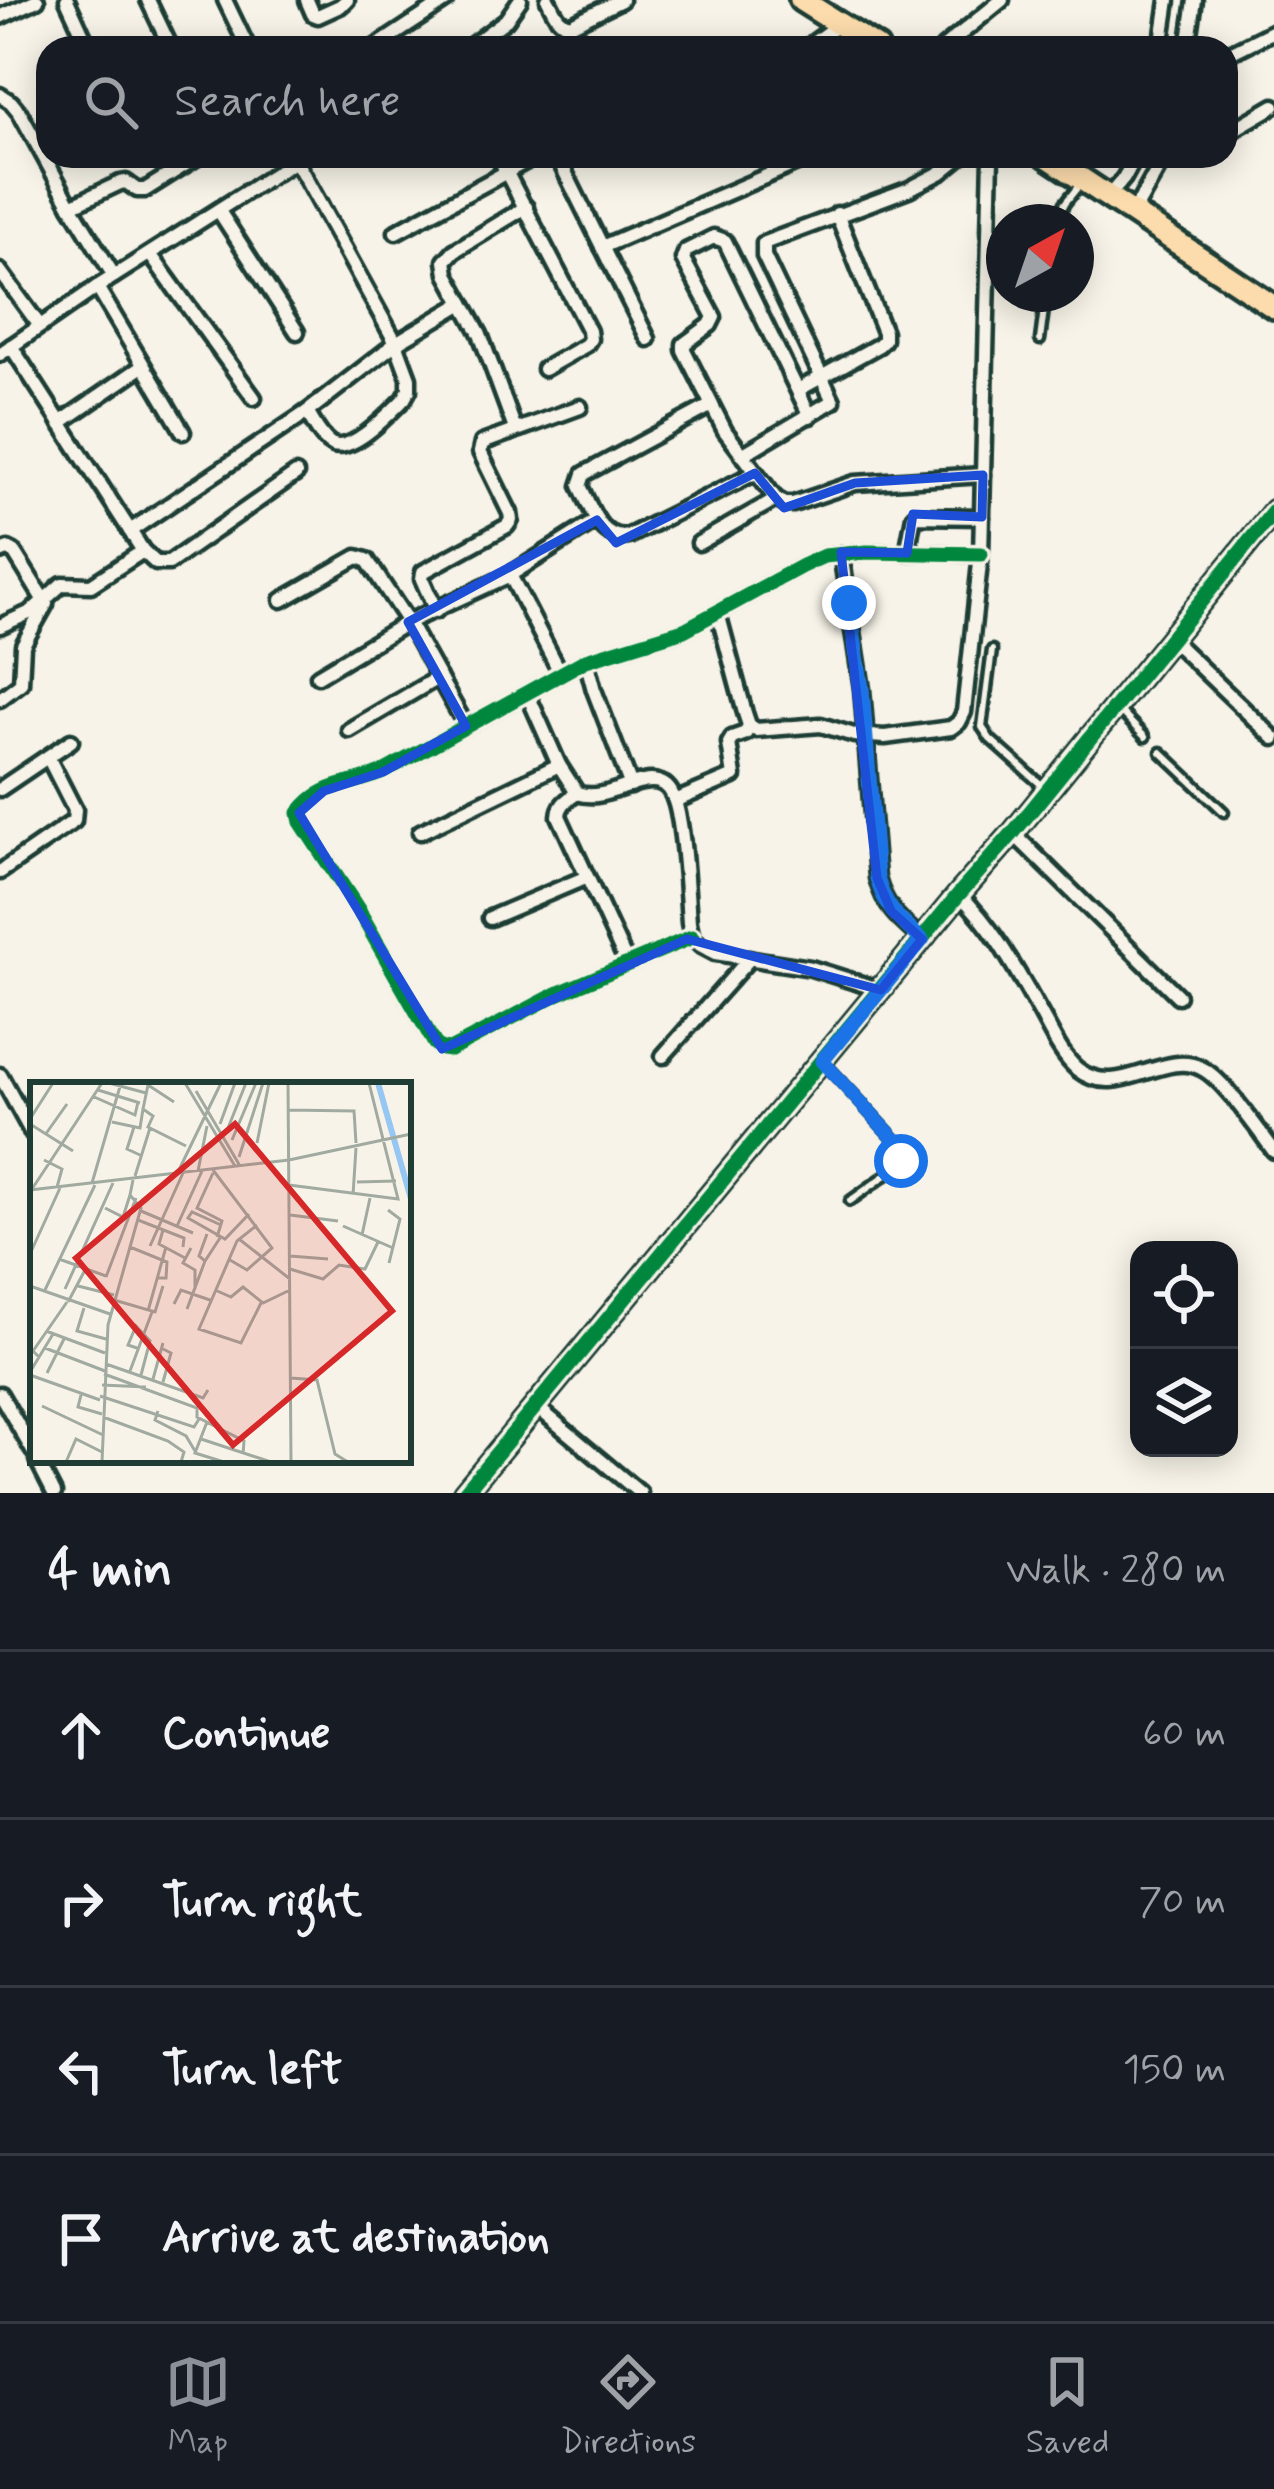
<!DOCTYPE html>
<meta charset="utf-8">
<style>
body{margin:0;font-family:Mynerve,sans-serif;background:#242831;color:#f1f3f6}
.controls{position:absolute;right:36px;bottom:36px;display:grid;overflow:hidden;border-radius:24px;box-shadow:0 6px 30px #0003}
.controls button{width:108px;height:108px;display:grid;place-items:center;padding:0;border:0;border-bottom:3px solid #363941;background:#171b24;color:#f1f3f6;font:60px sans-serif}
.compass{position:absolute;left:986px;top:204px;width:108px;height:108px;border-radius:50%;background:#171b24;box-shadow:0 6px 30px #0003;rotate:40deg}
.stop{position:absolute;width:36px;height:36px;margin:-27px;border:9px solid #1a73e8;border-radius:50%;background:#fff}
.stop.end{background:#1a73e8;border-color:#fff;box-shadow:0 3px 12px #0008}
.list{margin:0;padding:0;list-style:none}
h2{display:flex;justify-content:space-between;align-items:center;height:156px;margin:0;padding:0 48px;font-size:51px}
h2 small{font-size:39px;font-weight:400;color:#9ea1a6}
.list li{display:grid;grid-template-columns:78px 1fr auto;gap:36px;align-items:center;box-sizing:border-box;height:168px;padding:0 48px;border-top:3px solid #363941}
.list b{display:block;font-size:45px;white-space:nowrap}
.list em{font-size:39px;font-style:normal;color:#9ea1a6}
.icon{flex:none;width:66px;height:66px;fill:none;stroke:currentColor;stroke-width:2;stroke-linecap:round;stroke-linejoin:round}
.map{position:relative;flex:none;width:1274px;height:1493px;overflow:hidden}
.search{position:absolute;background:#171b24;box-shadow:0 6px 30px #0003;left:36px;right:36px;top:36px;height:132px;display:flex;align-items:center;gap:30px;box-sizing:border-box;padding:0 42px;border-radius:36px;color:#9ea1a6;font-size:45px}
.sheet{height:828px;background:#171b24}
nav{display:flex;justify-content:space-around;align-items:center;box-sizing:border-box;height:168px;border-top:3px solid #363941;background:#171b24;font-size:33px;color:#9ea1a6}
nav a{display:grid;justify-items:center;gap:6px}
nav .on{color:#8c9099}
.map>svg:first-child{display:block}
</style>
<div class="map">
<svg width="1274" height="1493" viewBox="0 0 1274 1493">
<rect width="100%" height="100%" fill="#f7f3e8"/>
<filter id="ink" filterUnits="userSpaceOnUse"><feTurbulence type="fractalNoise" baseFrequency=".00833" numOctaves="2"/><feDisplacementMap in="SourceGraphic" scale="24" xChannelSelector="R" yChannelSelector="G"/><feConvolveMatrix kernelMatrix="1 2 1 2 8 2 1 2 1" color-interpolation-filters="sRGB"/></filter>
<g filter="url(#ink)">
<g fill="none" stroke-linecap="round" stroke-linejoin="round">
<defs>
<g id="lane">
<polyline points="1055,222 1065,203 1081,183"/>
<polyline points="1040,340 1046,294"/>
<polyline points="992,650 982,727 990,739 1045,788"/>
<polyline points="1119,710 1145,737"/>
<polyline points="1161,752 1224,812"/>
<polyline points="825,1064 900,1145 903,1154 896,1168 850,1201"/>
</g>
<g id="street">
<polyline points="67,0 89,48"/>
<polyline points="148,0 171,48"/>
<polyline points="225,0 248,48"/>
<polyline points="307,0 313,14 318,16 340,6 347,0"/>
<path d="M548 0C554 11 557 22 570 25L621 0"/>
<polyline points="0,17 37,0"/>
<polyline points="374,48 447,0"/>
<polyline points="468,48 506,20 520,0"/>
<polyline points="718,48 722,48"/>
<polyline points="806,48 839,24"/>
<polyline points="943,48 1002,0"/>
<polyline points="1161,48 1168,0"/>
<polyline points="1188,48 1195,0"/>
<polyline points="1226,55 1274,31"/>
<polyline points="0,95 11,102 20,113 71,206 114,276"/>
<polyline points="1226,134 1274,106"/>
<polyline points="498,156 589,331 590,339 586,345 544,369"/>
<polyline points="557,156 648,339"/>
<path d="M296 161 396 343 409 378V390L404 399C390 413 351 455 331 444 320 437 314 423 307 412"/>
<polyline points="1162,163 1182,156"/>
<polyline points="1108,197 1124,178 1136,156"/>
<polyline points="71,206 120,183 126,182 137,190 145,190 199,156"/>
<polyline points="219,211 297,332"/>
<polyline points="1133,213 1165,156"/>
<polyline points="396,232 536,156"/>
<polyline points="602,247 813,156"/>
<polyline points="150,254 254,398"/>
<polyline points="0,271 40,326"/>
<polyline points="97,287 183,432"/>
<polyline points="11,346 143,551 156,563 169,563 296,474"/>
<polyline points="0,354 97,287 303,156"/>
<polyline points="798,390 879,345 884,340 884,332 837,214"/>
<path d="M710 406 584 474 580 486C591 507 600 542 629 536L755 473"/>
<polyline points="810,416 725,241 714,237 686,251 683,259 714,317 710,325 684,344 684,350 725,431 776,499 785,504 793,504 855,483 983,475"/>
<polyline points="60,423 143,366"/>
<polyline points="515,429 480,334 447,274 445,261 454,251 526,207"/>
<polyline points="742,455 833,401 764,256 764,243 909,189 940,173 961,156"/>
<polyline points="130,531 307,412 396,343 463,303"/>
<polyline points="699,543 776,499"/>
<polyline points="0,552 8,549 14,552 46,604 23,645 21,683 0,699"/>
<polyline points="907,553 914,516 982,517"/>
<path d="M841 554 862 689 877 878C885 908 899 919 922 939"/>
<polyline points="510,575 561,674"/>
<polyline points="282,600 357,557 367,560 408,622 466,726"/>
<polyline points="436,611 422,579 423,572 507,526 511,520 510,513 480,452 482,443 580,407"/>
<polyline points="718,613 745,713 749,725 756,730 821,725 854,735 885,737 951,728 959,722 964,712 981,554 991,156"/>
<polyline points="0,626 31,612 62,584 91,585 143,551"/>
<polyline points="1172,640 1274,738"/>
<polyline points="586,660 594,690 631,786"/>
<polyline points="318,676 408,622 510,575 597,520"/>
<path d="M527 693 559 765 577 793C599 801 621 786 643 782 652 780 663 781 669 789 684 807 687 897 689 923L692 937 700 945 715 953 811 968 881 990"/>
<polyline points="349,730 439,677"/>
<polyline points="0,789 71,741"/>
<path d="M577 793C568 800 560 803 559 816L627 963"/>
<polyline points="675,801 734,776 729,743 732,738 746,733 749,725"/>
<polyline points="420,832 559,765"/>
<polyline points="1013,833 1178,996"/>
<polyline points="0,872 74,821 75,810 48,757"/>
<path d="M959 894C993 927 1014 966 1037 1007 1049 1027 1059 1053 1077 1069 1118 1102 1163 1049 1201 1068 1223 1078 1258 1130 1274 1151"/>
<polyline points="490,918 587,877"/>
<path d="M692 937 557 994 450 1050 442 1049 435 1044 358 909 301 822 299 813C322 781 351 787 383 772L586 660 684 630 802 566 824 556 867 552 981 554"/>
<polyline points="663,1056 750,958"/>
<polyline points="0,1075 33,1135"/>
<polyline points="0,1394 33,1451"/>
<polyline points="537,1407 640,1493"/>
<polyline points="37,1460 54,1493"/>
</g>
<polyline id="secondary" points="464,1493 959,894 1013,833 1274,511"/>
<g id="primary">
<polyline points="801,0 877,48"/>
<polyline points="1047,156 1274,307"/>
</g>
</defs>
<use href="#lane" stroke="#1f3d34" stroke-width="15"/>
<use href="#street" stroke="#1f3d34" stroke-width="21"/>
<use href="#secondary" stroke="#1f3d34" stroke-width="27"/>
<use href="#primary" stroke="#1f3d34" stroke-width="30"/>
<use href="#lane" stroke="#f7f3e8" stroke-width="6"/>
<use href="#street" stroke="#f7f3e8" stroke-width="12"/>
<use href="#secondary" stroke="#f7f3e8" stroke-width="18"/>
<use href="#primary" stroke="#fcdcac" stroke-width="21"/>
<defs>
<g id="cycleway">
<path d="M692 937 557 994 450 1050 442 1049 435 1044 358 909 301 822 299 813C322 781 351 787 383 772L586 660 684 630 802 566 824 556 867 552 981 554"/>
<polyline points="464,1493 959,894 1013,833 1274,511"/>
</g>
</defs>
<use href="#cycleway" stroke="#f7f3e8" stroke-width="22"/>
<use href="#cycleway" stroke="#00873e" stroke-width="15"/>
</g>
</g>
<g fill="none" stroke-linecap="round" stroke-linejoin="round" filter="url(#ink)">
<path stroke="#1a73e8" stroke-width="15" d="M849 603 862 689 877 878C885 908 899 919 922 940L822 1061 900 1145 903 1154 901 1161"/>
</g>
<path fill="none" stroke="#1d4ed8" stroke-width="9" stroke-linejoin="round" d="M755 473 784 508 855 483 983 475 982 517 913 514 907 553 841 552 877 878 891 911 922 939 881 990 687 939 442 1049 299 813 324 791 383 772 466 726 408 622 597 520 616 543Z"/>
<g transform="translate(30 1082)">
<rect width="381" height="381" fill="#f7f3e8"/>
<path fill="none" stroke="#96c7f2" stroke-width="6" d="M348 1 381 117"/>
<path fill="none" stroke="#a1aaa0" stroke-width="3" d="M79 1 116 11M155 1 205 84M258 1 261 380M68 8 110 21M166 9 210 84M62 14 105 33 108 20M144 20 118 3 113 27 123 34 118 45 156 64M258 28 324 29 326 61M0 37 23 1M82 40 110 46 113 27M0 42 43 69M190 42 205 1M104 45 97 67 110 73M196 51 216 1M15 53 37 22M202 58 226 1M227 61 239 1M209 75 233 1M14 78 32 87 27 105M183 88 242 166 217 188 200 178M168 89 177 44M183 91 167 126 192 139 187 155M147 92 191 1M105 94 120 46M327 100 366 99M62 101 91 1M259 103 368 117 339 1M2 107 72 1M0 108 259 78 381 52M323 113 326 66M75 126 93 135 100 113M358 128 370 137 359 181M111 129 163 151M260 133 308 139M108 138 154 156 153 165M191 143 162 130 158 136 195 157 219 132M227 143 207 159 169 247 211 261 231 221M147 144 172 89M313 144 363 166M133 148 129 162 155 176M177 152 169 174 175 179 190 156M332 153 340 116M209 157 260 197M120 164 153 91M100 165 137 180 136 196H128M161 166 153 181 165 188V207M0 172 30 106M260 174 298 177M29 177 76 194M260 187 293 197 309 183 335 187 348 160M76 195 106 116M0 204 80 232M48 204 84 213M35 207 83 101M185 208 201 215 213 205 233 221 260 208M14 210 65 103M84 218 125 230 133 204M38 220 55 188M144 222 151 208 180 218M54 226 47 249 76 257M157 227 175 179M118 229 136 165M16 249 75 271M15 266 75 289M107 266 98 263 106 244 120 259 111 293M131 266 141 271 133 300M9 275 3 269 37 220M76 282 173 316 178 308M100 289 122 230M0 290 23 252M17 291 34 257M74 292 167 326V335L214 359 213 373M0 293 70 318M261 296 287 298 305 372 318 380M123 297 133 261M72 303 116 305M51 313 48 325 72 332M70 314 164 345 169 337M12 324 73 353M128 329 125 338 156 354 165 369M73 335 138 359 154 370 151 380M177 340 165 371 194 380M171 357 241 380M36 380 46 357 72 370M72 380 78 243 111 126 100 113 103 98"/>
<path fill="#d62828" fill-opacity="0.15" stroke="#d62828" stroke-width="6" d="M205 42 362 229 203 363 46 176Z"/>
<rect width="381" height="381" fill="none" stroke="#1f3d34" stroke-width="6"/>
</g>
</svg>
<div class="controls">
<button><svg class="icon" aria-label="locate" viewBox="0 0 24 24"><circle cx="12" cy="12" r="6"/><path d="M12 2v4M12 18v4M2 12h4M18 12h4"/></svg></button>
<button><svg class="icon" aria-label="layers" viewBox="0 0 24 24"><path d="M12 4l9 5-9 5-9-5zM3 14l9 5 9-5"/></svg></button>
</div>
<svg class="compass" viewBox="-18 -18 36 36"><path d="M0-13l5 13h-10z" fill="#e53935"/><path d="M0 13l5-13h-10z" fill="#9ea1a6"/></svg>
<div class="stop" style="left:901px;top:1161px"></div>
<div class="stop end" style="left:849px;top:603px"></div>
<div class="search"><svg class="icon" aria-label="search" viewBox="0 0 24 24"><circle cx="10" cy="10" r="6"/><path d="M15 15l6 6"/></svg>Search here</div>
</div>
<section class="sheet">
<h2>4 min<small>Walk · 280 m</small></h2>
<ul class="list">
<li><svg class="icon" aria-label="ahead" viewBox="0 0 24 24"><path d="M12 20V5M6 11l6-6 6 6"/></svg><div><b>Continue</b></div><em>60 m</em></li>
<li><svg class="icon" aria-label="right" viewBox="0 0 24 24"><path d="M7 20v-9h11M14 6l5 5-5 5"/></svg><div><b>Turn right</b></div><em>70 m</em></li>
<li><svg class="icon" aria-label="left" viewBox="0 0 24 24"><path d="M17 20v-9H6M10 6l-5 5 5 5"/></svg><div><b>Turn left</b></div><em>150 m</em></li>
<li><svg class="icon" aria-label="arrive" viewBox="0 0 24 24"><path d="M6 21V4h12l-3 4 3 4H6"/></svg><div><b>Arrive at destination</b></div></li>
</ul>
</section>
<nav>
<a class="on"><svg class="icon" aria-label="map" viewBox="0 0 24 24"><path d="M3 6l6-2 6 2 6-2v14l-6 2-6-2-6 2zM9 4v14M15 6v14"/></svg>Map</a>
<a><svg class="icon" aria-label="directions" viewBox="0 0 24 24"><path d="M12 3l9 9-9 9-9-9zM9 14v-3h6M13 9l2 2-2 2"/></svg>Directions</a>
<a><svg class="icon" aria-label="saved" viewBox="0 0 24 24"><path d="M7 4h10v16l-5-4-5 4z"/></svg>Saved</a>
</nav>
